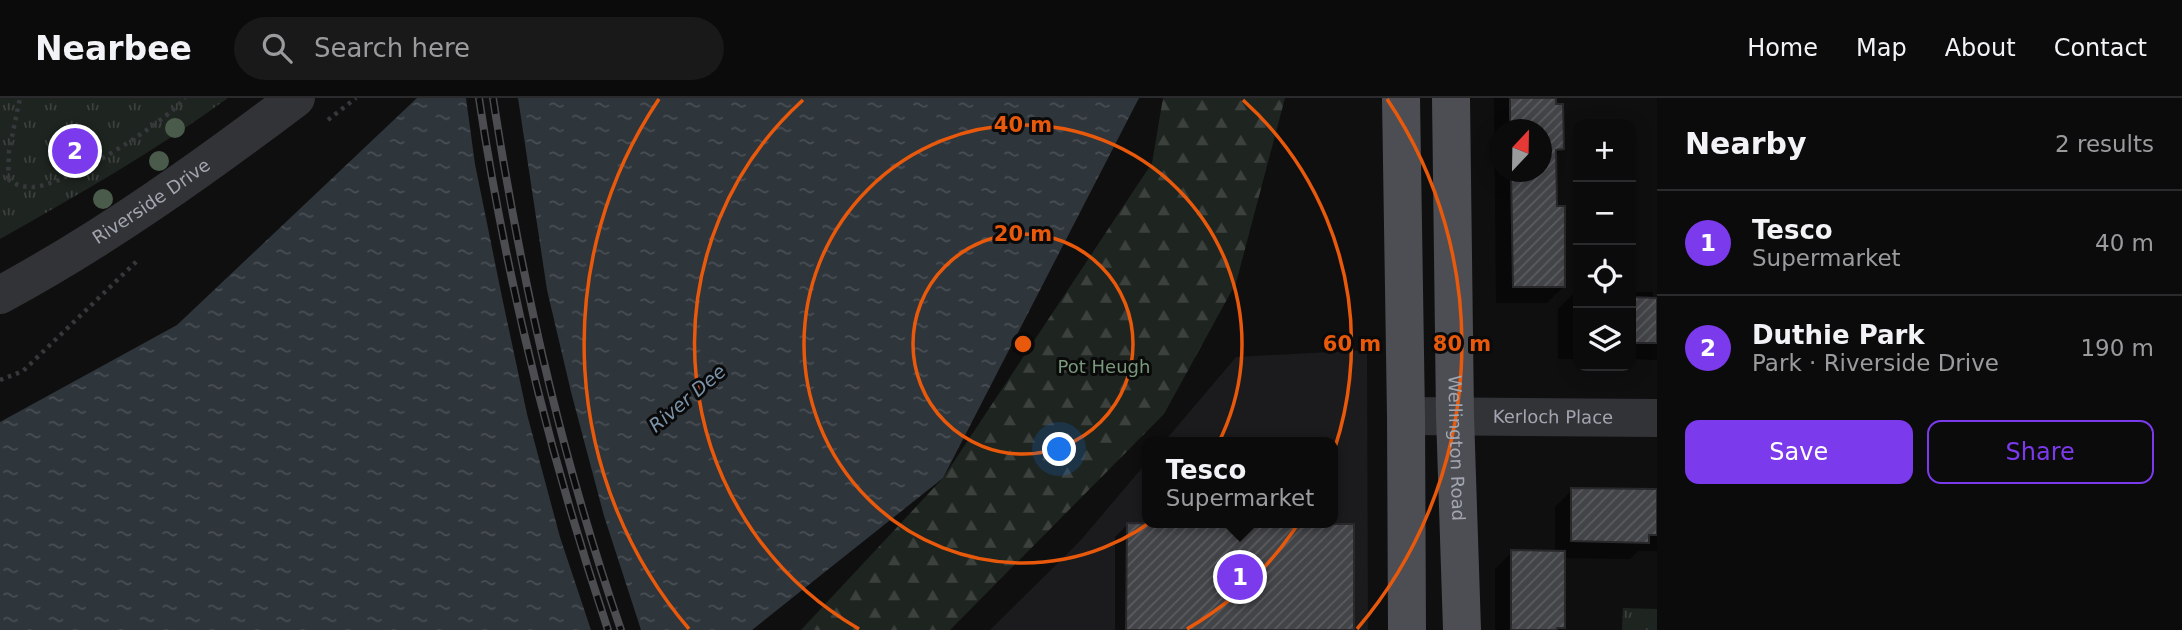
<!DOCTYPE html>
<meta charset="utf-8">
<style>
body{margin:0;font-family:"DejaVu Sans",sans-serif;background:#19191a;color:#f1f3f6}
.controls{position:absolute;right:21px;top:21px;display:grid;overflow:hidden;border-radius:14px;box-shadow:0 4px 18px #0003}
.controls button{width:63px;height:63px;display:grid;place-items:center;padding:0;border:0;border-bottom:2px solid #2b2b2d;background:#0b0b0c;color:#f1f3f6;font:35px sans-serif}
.compass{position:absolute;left:1489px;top:21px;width:63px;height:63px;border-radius:50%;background:#0b0b0c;box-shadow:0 4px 18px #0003;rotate:22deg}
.you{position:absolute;left:1060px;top:352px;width:24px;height:24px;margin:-18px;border:5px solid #fff;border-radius:50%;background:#1a73e8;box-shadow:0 0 0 10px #1a73e833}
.badge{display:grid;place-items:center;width:46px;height:46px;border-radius:50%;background:#7c3aed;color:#fff;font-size:23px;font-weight:700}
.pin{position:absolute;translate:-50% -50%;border:4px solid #fff;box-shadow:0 2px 7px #0006}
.popup{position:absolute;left:1142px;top:339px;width:196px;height:91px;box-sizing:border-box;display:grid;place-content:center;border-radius:14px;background:#0b0b0c;filter:drop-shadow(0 2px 5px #0005);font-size:23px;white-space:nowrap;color:#9a9b9d}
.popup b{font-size:26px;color:#f1f3f6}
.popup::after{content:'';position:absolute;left:50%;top:100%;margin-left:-14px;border:14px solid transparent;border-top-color:#0b0b0c}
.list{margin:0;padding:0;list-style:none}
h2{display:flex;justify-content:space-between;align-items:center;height:91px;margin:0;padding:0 28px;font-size:30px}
h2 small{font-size:23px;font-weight:400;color:#9a9b9d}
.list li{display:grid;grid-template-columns:46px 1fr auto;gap:21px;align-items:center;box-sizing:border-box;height:105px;padding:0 28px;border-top:2px solid #2b2b2d}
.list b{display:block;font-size:26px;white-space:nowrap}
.list p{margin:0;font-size:23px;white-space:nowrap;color:#9a9b9d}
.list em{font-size:23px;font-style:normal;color:#9a9b9d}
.actions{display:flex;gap:14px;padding:21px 28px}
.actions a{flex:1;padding:16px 0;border:2px solid #7c3aed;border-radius:14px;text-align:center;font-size:24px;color:#7c3aed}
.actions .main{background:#7c3aed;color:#fff}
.icon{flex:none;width:38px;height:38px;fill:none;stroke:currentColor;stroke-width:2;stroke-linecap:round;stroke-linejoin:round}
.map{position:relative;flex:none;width:1657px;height:532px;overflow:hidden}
header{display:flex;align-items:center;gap:42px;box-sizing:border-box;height:98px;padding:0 35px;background:#0b0b0c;border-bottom:2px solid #2b2b2d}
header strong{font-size:33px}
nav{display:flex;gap:38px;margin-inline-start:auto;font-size:24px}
.search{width:490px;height:63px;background:#19191a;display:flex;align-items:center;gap:18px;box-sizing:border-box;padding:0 24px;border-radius:38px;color:#9a9b9d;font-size:26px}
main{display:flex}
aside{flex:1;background:#0b0b0c}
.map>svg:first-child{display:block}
</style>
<header>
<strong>Nearbee</strong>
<div class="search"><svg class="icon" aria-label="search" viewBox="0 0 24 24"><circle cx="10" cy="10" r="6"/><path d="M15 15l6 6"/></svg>Search here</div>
<nav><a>Home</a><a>Map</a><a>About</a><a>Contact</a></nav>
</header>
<main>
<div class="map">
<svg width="1657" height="532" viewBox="0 0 1657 532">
<defs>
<pattern id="forest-firs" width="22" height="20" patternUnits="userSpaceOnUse" patternTransform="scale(1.75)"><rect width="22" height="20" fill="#1e241f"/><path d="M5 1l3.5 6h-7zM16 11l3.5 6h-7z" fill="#3c413d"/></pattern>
<pattern id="park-tufts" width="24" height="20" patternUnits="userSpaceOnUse" patternTransform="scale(1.75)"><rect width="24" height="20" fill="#1e241f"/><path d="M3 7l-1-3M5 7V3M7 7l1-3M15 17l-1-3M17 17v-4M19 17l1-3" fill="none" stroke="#3c413d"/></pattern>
<pattern id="water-ripples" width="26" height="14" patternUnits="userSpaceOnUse" patternTransform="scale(1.75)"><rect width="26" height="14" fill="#2e353b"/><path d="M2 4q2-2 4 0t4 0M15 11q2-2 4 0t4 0" fill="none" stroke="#494f55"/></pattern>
<pattern id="building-hatch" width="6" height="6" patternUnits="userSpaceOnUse" patternTransform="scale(1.75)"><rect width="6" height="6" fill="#434448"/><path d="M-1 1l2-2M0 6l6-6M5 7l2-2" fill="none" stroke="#5b5c60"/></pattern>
</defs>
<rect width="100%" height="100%" fill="#0f0f10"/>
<polygon fill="#1b1b1d" points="1367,252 1368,532 990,532 1080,443 1147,364 1147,425 1333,425 1333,344 1164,344 1236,259"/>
<polygon fill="url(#forest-firs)" points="1163,0 1285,0 1236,185 1164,316 950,532 801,532 943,380 1152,65"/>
<g fill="url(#park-tufts)">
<path d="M0 0H228C155 53 78 97 0 141Z"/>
<polygon points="1623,510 1657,511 1657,532 1622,532"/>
</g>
<polygon fill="url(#water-ripples)" points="417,0 1139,0 943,380 752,532 0,532 0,324 177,227"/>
<polygon fill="#0f0f10" points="466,0 518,0 547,192 571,294 604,418 641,532 591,532 560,439 527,316 502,199 475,66"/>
<g fill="#0007" fill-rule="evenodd">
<path d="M1494 0H1554L1562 51 1554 59 1555 110 1564 188 1547 205H1496ZM1500 32H1542V74H1500Z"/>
<polygon points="1575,194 1578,194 1578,261 1558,261 1558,211"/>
<polygon points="1631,194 1653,194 1653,202 1657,202 1657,262 1631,261"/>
<polygon points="1572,392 1657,393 1657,453 1638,453 1630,461 1563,460 1563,529 1560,532 1495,532 1495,471 1512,454 1555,454 1555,409"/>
<polygon points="1128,426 1352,532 1115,532 1115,439"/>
</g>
<g fill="url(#building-hatch)" stroke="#29292c" stroke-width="2">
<polygon points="1510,0 1556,0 1556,6 1563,6 1564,51 1556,52 1557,108 1565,108 1565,189 1513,189 1511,74 1542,74 1542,32 1510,32"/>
<rect x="1574" y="198" width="4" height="46"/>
<polygon points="1631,199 1657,200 1657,245 1631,245"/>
<polygon points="1571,390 1657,391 1657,437 1649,437 1649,445 1571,443"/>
<polygon points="1127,425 1354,426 1354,532 1126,532"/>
<polygon points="1511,452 1565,453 1565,530 1557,530 1557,532 1511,532"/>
</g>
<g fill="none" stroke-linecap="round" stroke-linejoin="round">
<g stroke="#37383c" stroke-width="4.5" stroke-dasharray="3.5 5" stroke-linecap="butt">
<polyline points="328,22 356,0"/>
<path d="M8 81C15 87 23 89 33 89 67 87 162 27 185 0"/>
<polyline points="8,81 9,53 20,0"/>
<polyline points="0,282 23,273 138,162"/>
</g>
<path stroke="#323337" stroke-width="38" id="s1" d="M1406 318 1657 320"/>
<path stroke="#323337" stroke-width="38" id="s2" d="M0 197C104 141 202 71 296 0"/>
<g stroke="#4d4e53" stroke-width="38">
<polyline points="1401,0 1406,318 1407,532"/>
<path id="s3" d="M1451 0 1455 317 1462 532"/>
</g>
<defs>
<g id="rail">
<path d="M479 0C506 181 550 358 608 532"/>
<path d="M493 0C521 181 561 359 621 532"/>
</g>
</defs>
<use href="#rail" stroke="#4c4d51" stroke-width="8"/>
<use href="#rail" stroke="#0a0a0b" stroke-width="5" stroke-dasharray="16" stroke-linecap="butt"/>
</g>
<g fill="#4a5b4b">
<circle cx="175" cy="30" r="10"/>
<circle cx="159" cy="63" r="10"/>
<circle cx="103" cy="101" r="10"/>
</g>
<g fill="none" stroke="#e8590c" stroke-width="3.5">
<circle cx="1023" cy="246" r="110"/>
<circle cx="1023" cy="246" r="219"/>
<path d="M859 531A329 329 0 0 1 803 2M1243 2A329 329 0 0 1 1187 531"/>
<path d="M689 531A439 439 0 0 1 659 1M1387 1A439 439 0 0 1 1357 531"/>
</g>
<g text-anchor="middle" stroke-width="6" stroke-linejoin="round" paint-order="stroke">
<g font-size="18" fill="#a2a6b0" stroke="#0a0a0b">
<text dy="6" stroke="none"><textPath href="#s2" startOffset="178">Riverside Drive</textPath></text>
<text dy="6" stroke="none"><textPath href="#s1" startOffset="147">Kerloch Place</textPath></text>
<text dy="6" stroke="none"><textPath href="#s3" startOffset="350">Wellington Road</textPath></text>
</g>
<g font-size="18" fill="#7a997c" stroke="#0a0a0b">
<text x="1104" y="275">Pot Heugh</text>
</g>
<g font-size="19" font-style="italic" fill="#7b93a8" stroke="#0a0a0b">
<text transform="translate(687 300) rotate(-40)" y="7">River Dee</text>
</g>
</g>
<circle cx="1023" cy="246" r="10" fill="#e8590c" stroke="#0a0a0b" stroke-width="3.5"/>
<g font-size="21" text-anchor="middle" font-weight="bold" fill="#e8590c" stroke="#0a0a0b" stroke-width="6" stroke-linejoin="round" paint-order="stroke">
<text x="1023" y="34">40 m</text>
<text x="1023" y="143">20 m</text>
<text x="1352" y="253">60 m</text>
<text x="1462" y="253">80 m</text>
</g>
</svg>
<div class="controls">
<button>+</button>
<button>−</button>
<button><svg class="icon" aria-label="locate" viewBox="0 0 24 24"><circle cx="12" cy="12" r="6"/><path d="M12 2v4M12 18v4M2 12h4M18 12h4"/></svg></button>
<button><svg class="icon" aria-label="layers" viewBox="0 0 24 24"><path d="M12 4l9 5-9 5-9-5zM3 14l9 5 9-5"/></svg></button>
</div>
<svg class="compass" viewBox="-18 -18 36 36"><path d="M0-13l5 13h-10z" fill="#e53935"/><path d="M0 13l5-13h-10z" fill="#9a9b9d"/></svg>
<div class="you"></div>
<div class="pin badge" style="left:1240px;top:479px">1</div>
<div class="popup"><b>Tesco</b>Supermarket</div>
<div class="pin badge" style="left:75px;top:53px">2</div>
</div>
<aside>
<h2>Nearby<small>2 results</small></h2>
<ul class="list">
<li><span class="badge">1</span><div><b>Tesco</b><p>Supermarket</p></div><em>40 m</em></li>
<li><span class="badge">2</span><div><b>Duthie Park</b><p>Park · Riverside Drive</p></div><em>190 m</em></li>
</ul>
<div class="actions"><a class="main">Save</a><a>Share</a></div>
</aside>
</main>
